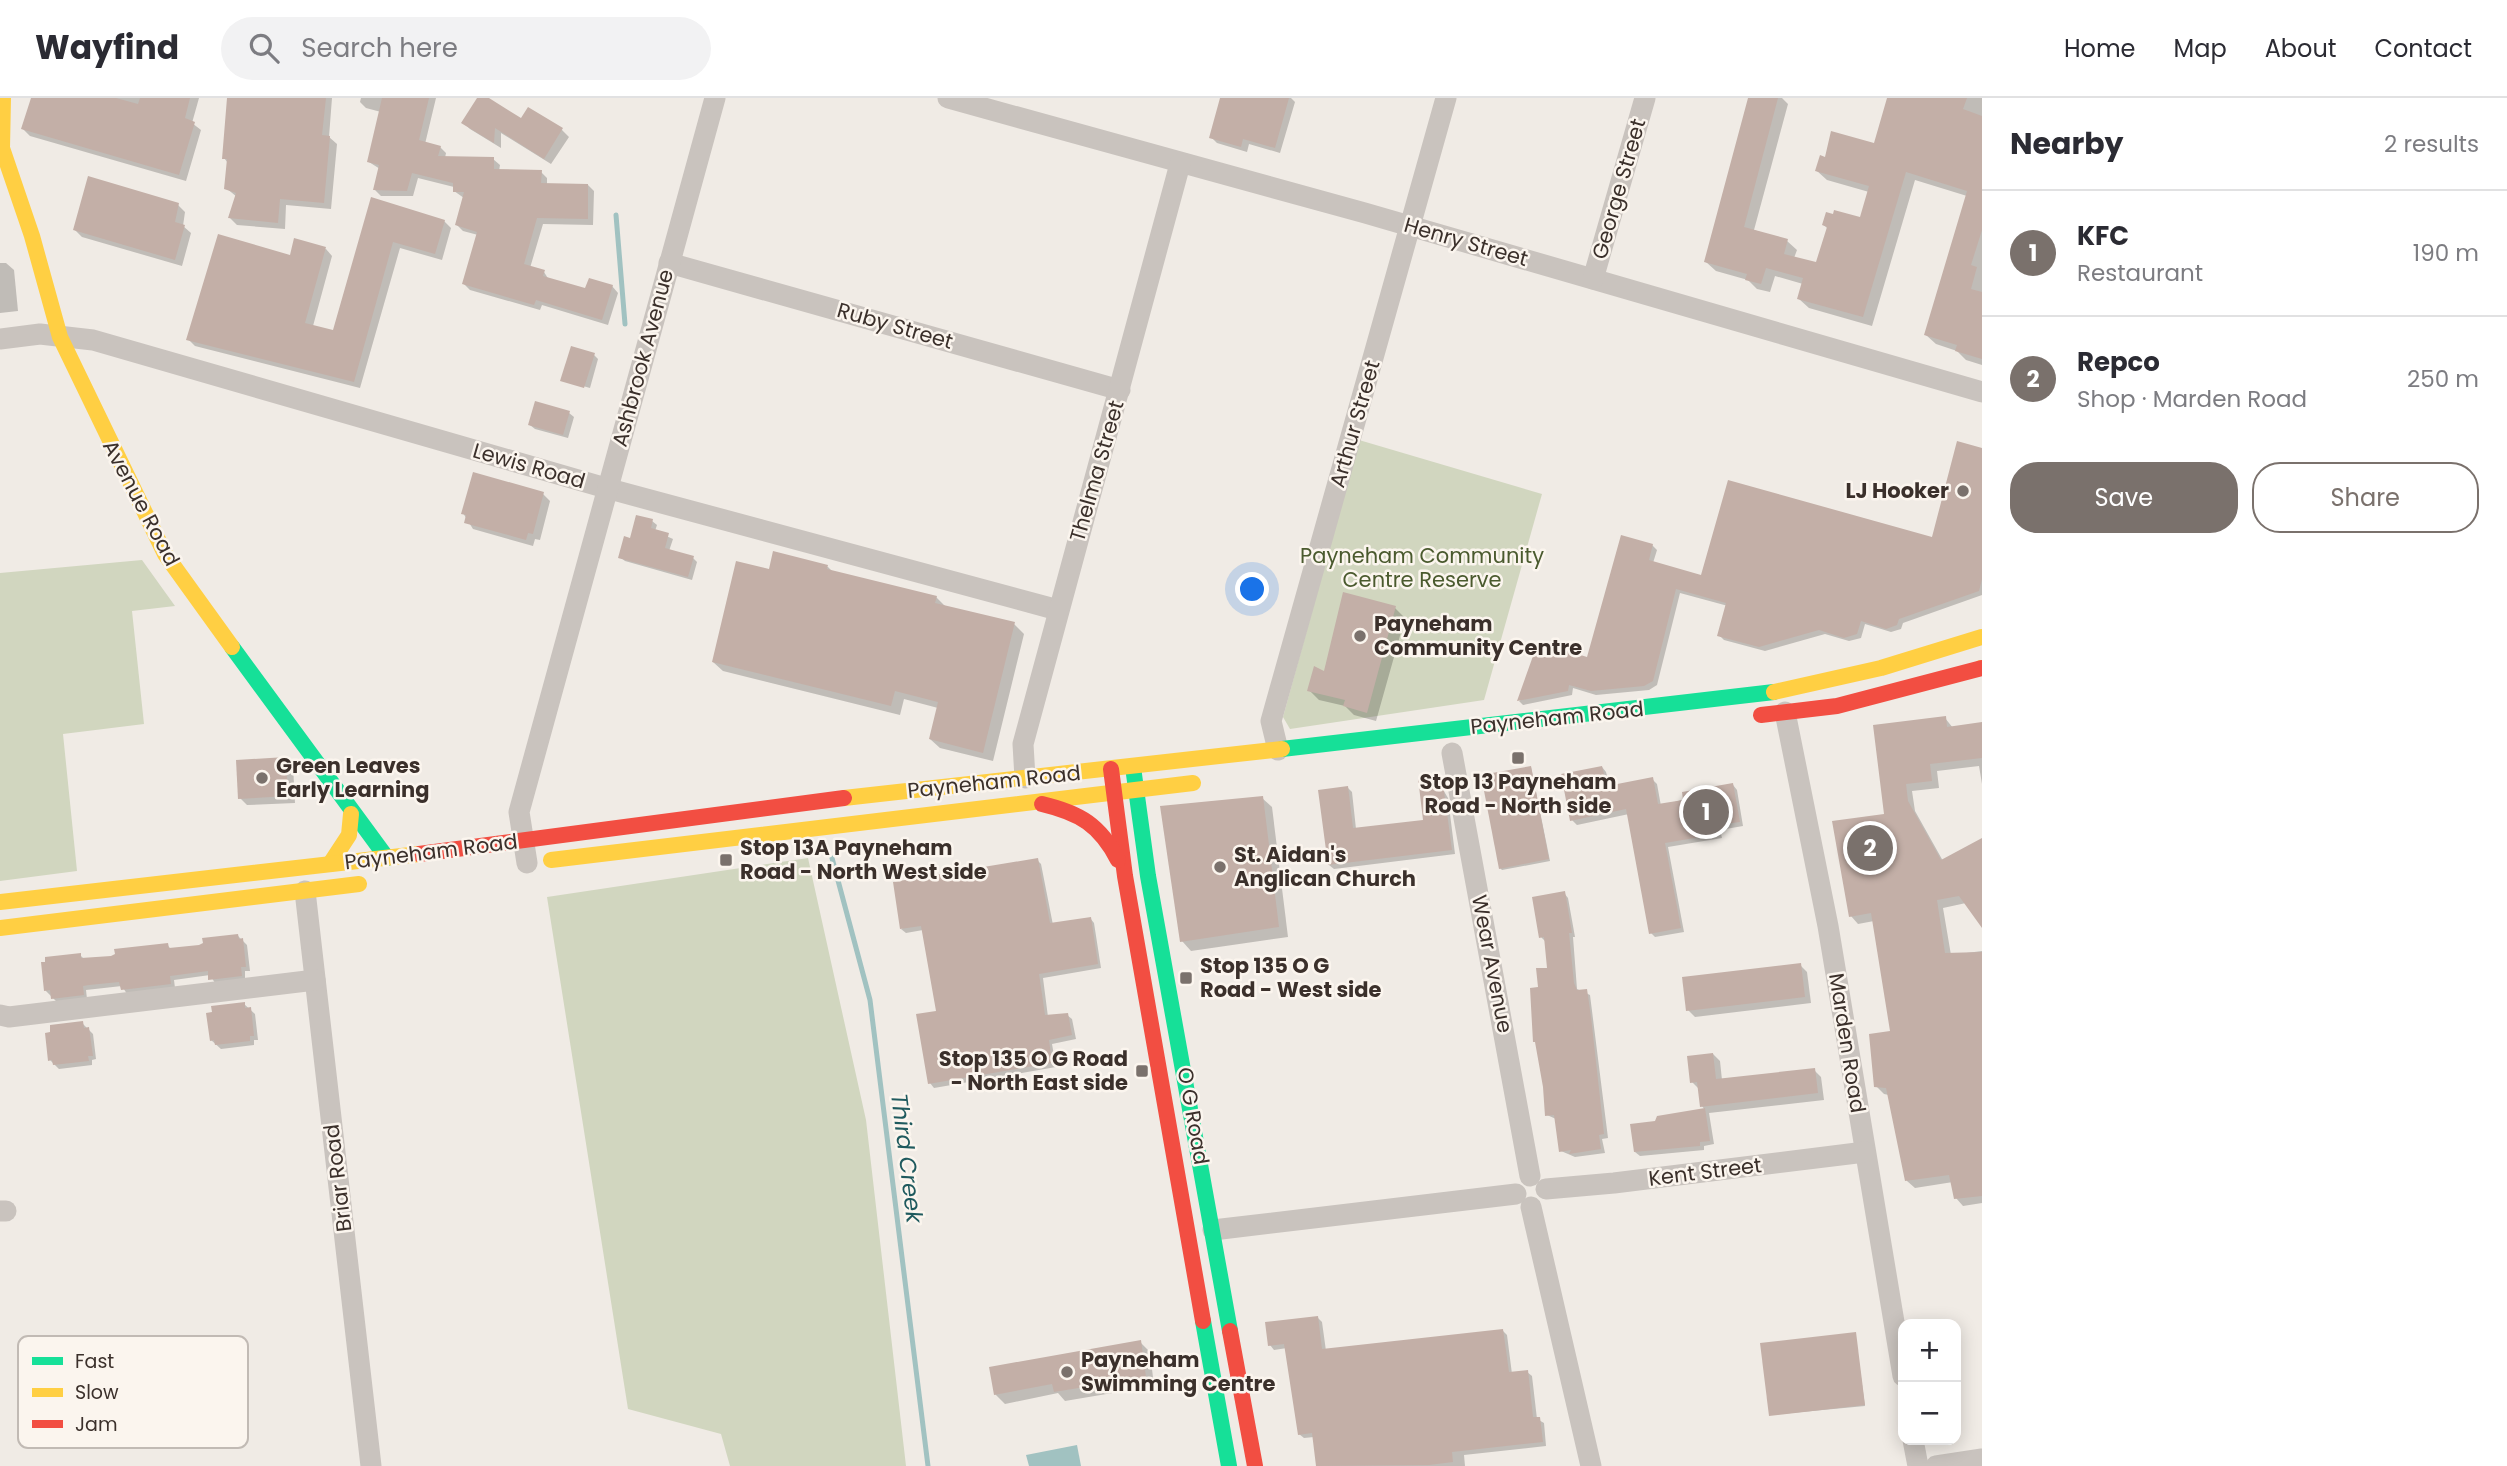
<!DOCTYPE html>
<meta charset="utf-8">
<style>
body{margin:0;font-family:Poppins,sans-serif;background:#f2f2f3;color:#2b2b33}
.controls{position:absolute;right:21px;bottom:21px;display:grid;overflow:hidden;border-radius:14px;box-shadow:0 4px 18px #0003}
.controls button{width:63px;height:63px;display:grid;place-items:center;padding:0;border:0;border-bottom:2px solid #e1e1e2;background:#fff;color:#2b2b33;font:35px sans-serif}
.you{position:absolute;left:1253px;top:492px;width:24px;height:24px;margin:-18px;border:5px solid #fff;border-radius:50%;background:#1a73e8;box-shadow:0 0 0 10px #1a73e833}
.badge{display:grid;place-items:center;width:46px;height:46px;border-radius:50%;background:#7a716c;color:#fff;font-size:23px;font-weight:700}
.pin{position:absolute;translate:-50% -50%;border:4px solid #fff;box-shadow:0 2px 7px #0006}
.list{margin:0;padding:0;list-style:none}
h2{display:flex;justify-content:space-between;align-items:center;height:91px;margin:0;padding:0 28px;font-size:30px}
h2 small{font-size:23px;font-weight:400;color:#7c7c81}
.list li{display:grid;grid-template-columns:46px 1fr auto;gap:21px;align-items:center;box-sizing:border-box;height:126px;padding:0 28px;border-top:2px solid #e1e1e2}
.list b{display:block;font-size:26px;white-space:nowrap}
.list p{margin:0;font-size:23px;white-space:nowrap;color:#7c7c81}
.list em{font-size:23px;font-style:normal;color:#7c7c81}
.actions{display:flex;gap:14px;padding:21px 28px}
.actions a{flex:1;padding:16px 0;border:2px solid #7a716c;border-radius:28px;text-align:center;font-size:24px;color:#7a716c}
.actions .main{background:#7a716c;color:#fff}
.icon{flex:none;width:38px;height:38px;fill:none;stroke:currentColor;stroke-width:2;stroke-linecap:round;stroke-linejoin:round}
.map{position:relative;flex:none;width:1982px;height:1368px;overflow:hidden}
header{display:flex;align-items:center;gap:42px;box-sizing:border-box;height:98px;padding:0 35px;background:#fff;border-bottom:2px solid #e1e1e2}
header strong{font-size:33px}
nav{display:flex;gap:38px;margin-inline-start:auto;font-size:24px}
.search{width:490px;height:63px;background:#f2f2f3;display:flex;align-items:center;gap:18px;box-sizing:border-box;padding:0 24px;border-radius:38px;color:#7c7c81;font-size:26px}
main{display:flex}
aside{flex:1;background:#fff}
.map>svg:first-child{display:block}
</style>
<header>
<strong>Wayfind</strong>
<div class="search"><svg class="icon" aria-label="search" viewBox="0 0 24 24"><circle cx="10" cy="10" r="6"/><path d="M15 15l6 6"/></svg>Search here</div>
<nav><a>Home</a><a>Map</a><a>About</a><a>Contact</a></nav>
</header>
<main>
<div class="map">
<svg width="1982" height="1368" viewBox="0 0 1982 1368">
<rect width="100%" height="100%" fill="#f0ebe5"/>
<g fill="#d1d6bf">
<polygon points="1359,342 1542,396 1484,602 1290,631 1283,619"/>
<polygon points="142,462 175,508 132,513 144,626 63,636 77,773 0,783 0,475"/>
<polygon points="808,760 866,1022 906,1368 730,1368 721,1336 628,1311 547,799"/>
</g>
<polygon fill="#a1c2c1" points="1077,1347 1081,1368 1029,1368 1026,1357"/>
<g fill="#0003">
<polygon points="33,0 199,0 192,25 201,32 186,83 30,38 23,31"/>
<polygon points="228,0 332,0 329,39 337,46 331,111 286,107 285,131 237,127 230,120 237,99 226,90 228,65 224,60"/>
<polygon points="361,0 436,0 425,46 440,49 446,55 445,60 493,61 500,67 499,73 541,74 547,80 547,87 588,87 594,93 593,127 543,126 530,170 544,174 549,182 587,192 612,188 618,195 608,227 542,207 540,212 470,192 464,186 478,137 463,133 457,127 464,100 454,93 454,89 418,80 413,98 381,98 375,92 380,71 369,64 381,14 366,10 360,4"/>
<polygon points="479,0 486,0 522,22 562,32 569,39 551,66 501,35 501,50 470,31 463,24"/>
<polygon points="1222,0 1291,0 1295,4 1280,55 1249,46 1247,54 1217,45 1211,39"/>
<polygon points="1749,0 1782,0 1788,6 1754,132 1787,143 1797,152 1794,160 1817,166 1828,131 1824,127 1861,122 1869,94 1827,82 1817,73 1826,61 1875,47 1888,0 1982,0 1982,267 1966,262 1957,253 1936,246 1926,237 1967,98 1915,82 1872,228 1809,210 1799,201 1803,186 1775,178 1770,194 1757,191 1748,182 1716,173 1706,164"/>
<polygon points="372,101 444,123 451,130 442,162 400,150 360,290 195,248 188,241 291,159 326,151 332,158 313,228 334,234"/>
<polygon points="178,107 185,114 183,128 191,135 182,168 82,139 75,132"/>
<polygon points="0,165 6,165 14,172 18,213 0,215"/>
<polygon points="594,257 598,261 590,290 562,282"/>
<polygon points="569,315 574,319 568,340 535,331 530,327"/>
<polygon points="1982,352 1982,497 1903,525 1901,531 1891,534 1865,526 1861,540 1849,543 1825,536 1765,553 1724,542 1719,537 1728,508 1680,495 1657,587 1649,592 1596,597 1573,590 1572,597 1523,607 1519,603 1589,561 1652,447 1657,452 1653,465 1703,479 1933,441"/>
<polygon points="543,396 550,403 540,442 535,441 533,448 473,431 463,415"/>
<polygon points="652,423 657,427 655,433 673,441 669,453 693,460 697,464 692,482 625,463 620,459 631,442"/>
<polygon points="828,469 833,474 936,499 946,509 1014,526 1024,536 993,663 940,650 930,641 938,610 904,601 900,617 723,573 713,564 770,473"/>
<polygon points="1395,510 1405,520 1376,623 1354,617 1345,608 1319,602 1309,592"/>
<polygon points="1945,620 1953,630 1982,626 1982,686 1979,668 1937,673 1939,690 1912,693 1915,713 1943,763 1982,742 1982,827 1966,805 1943,810 1951,857 1982,853 1982,1105 1963,1108 1956,1100 1953,1084 1915,1090 1907,1083 1889,997 1884,996 1876,988 1892,934 1874,823 1858,826 1851,818 1886,717"/>
<polygon points="286,661 293,668 295,705 247,707 240,700"/>
<polygon points="1531,669 1550,763 1502,772 1500,770"/>
<polygon points="1602,669 1606,674 1610,689 1652,681 1657,686 1661,708 1733,687 1737,692 1743,728 1720,732 1722,740 1668,749 1684,834 1655,839 1651,835 1629,716 1577,727 1572,722"/>
<polygon points="1348,690 1352,694 1356,731 1425,723 1442,690 1448,700 1455,756 1334,771 1329,767"/>
<polygon points="1262,700 1272,709 1288,839 1191,853 1182,843"/>
<polygon points="1037,762 1041,766 1053,827 1090,820 1094,825 1101,870 1043,880 1048,919 1067,917 1072,921 1076,941 1052,946 1056,969 934,990 930,985 938,914 923,832 906,835 901,831"/>
<polygon points="1564,795 1568,800 1575,839 1573,839 1577,891 1590,897 1608,1040 1602,1041 1605,1055 1575,1059 1561,1053 1556,1021 1547,1017 1540,891 1549,871 1546,844 1541,839"/>
<polygon points="238,838 247,847 250,873 245,873 245,882 215,885 210,877 174,882 175,890 127,896 122,888 86,892 87,901 57,904 45,892 80,857 84,861 111,859 167,847 171,851 199,849"/>
<polygon points="1800,867 1807,874 1811,905 1695,919 1688,912"/>
<polygon points="244,906 255,916 258,942 254,942 254,947 221,951 211,942"/>
<polygon points="82,925 93,936 96,961 92,962 92,967 59,971 50,962"/>
<polygon points="1713,956 1720,963 1722,982 1814,972 1821,979 1824,1002 1709,1015 1714,1046 1704,1048 1704,1052 1640,1058 1635,1054 1658,1020 1705,1012 1702,1008 1700,992 1692,984"/>
<polygon points="1318,1220 1322,1224 1326,1253 1503,1233 1507,1237 1512,1276 1527,1274 1532,1278 1537,1321 1544,1325 1546,1348 1464,1357 1465,1368 1318,1368 1314,1339 1304,1340 1299,1336 1287,1250 1274,1252 1270,1247"/>
<polygon points="1855,1236 1865,1308 1771,1317"/>
<polygon points="1140,1244 1150,1254 1154,1288 1065,1303 1058,1295 1005,1306 995,1296"/>
</g>
<g fill="none" stroke-linecap="round" stroke-linejoin="round">
<g stroke="#a1c2c1" stroke-width="5">
<polyline points="616,117 625,226"/>
<polyline points="832,760 870,902 928,1368"/>
</g>
</g>
<g fill="#c3afa7">
<polygon points="31,0 116,0 138,6 140,0 190,0 185,20 195,24 179,77 21,31"/>
<polygon points="227,0 326,0 322,37 330,38 324,105 280,101 278,125 228,120 236,95 224,91 227,61 222,61"/>
<polygon points="382,0 429,0 419,42 441,48 438,58 494,59 494,71 542,72 541,85 588,86 588,121 537,120 524,166 545,172 543,178 585,190 589,180 613,187 602,222 536,202 534,207 462,186 477,134 455,127 464,94 453,94 453,85 412,75 407,93 373,92 379,67 367,64"/>
<polygon points="477,0 489,0 521,20 528,9 563,30 544,61 495,30 494,45 461,25"/>
<polygon points="1220,0 1289,0 1275,50 1243,41 1241,49 1209,40"/>
<polygon points="1748,0 1778,0 1744,129 1788,141 1784,156 1816,164 1827,129 1822,127 1826,114 1833,116 1834,112 1860,119 1869,88 1815,73 1820,57 1825,59 1831,33 1874,45 1887,0 1967,0 1963,11 1982,18 1982,132 1971,167 1977,169 1971,191 1982,194 1982,261 1955,253 1957,247 1924,237 1967,93 1906,74 1863,219 1797,201 1803,180 1766,170 1761,186 1745,182 1747,176 1704,164"/>
<polygon points="88,78 179,105 175,124 185,127 175,162 73,132"/>
<polygon points="371,99 445,122 435,156 393,144 354,284 186,242 218,136 290,157 294,140 326,149 305,225 333,232"/>
<polygon points="571,248 595,255 584,290 560,283"/>
<polygon points="535,303 570,313 563,337 528,327"/>
<polygon points="1957,343 1982,350 1982,481 1979,493 1899,521 1897,527 1886,531 1861,523 1857,536 1844,540 1819,532 1759,549 1717,538 1726,505 1676,491 1653,583 1644,588 1591,593 1569,587 1568,593 1517,603 1538,544 1587,559 1621,437 1653,446 1649,462 1701,477 1728,382 1932,439"/>
<polygon points="473,374 544,394 533,436 528,435 526,442 464,425 466,417 461,416"/>
<polygon points="636,417 653,421 651,430 669,435 665,450 694,458 688,479 618,460 624,438 630,440"/>
<polygon points="773,453 828,467 827,471 937,498 935,505 1015,524 983,655 929,641 938,604 895,593 891,608 712,564 736,463 769,471"/>
<polygon points="1343,494 1396,508 1367,615 1343,608 1345,602 1307,593 1314,568 1324,573"/>
<polygon points="1946,618 1947,629 1982,624 1982,660 1930,666 1932,683 1906,686 1908,703 1941,762 1982,740 1982,830 1959,798 1937,802 1945,855 1982,854 1982,1098 1954,1101 1949,1077 1905,1083 1886,990 1874,989 1869,936 1890,933 1871,815 1849,819 1832,723 1884,716 1873,627"/>
<polygon points="286,659 288,698 238,701 236,662"/>
<polygon points="1531,668 1549,761 1499,771 1481,677"/>
<polygon points="1602,668 1607,688 1653,679 1658,706 1683,702 1682,694 1733,685 1740,724 1717,727 1718,736 1665,745 1681,830 1649,836 1626,711 1570,723 1561,676"/>
<polygon points="1427,679 1438,683 1444,693 1452,752 1328,767 1318,692 1348,688 1353,730 1423,722 1418,680"/>
<polygon points="1263,698 1279,829 1180,844 1160,708"/>
<polygon points="1038,760 1050,825 1091,819 1098,866 1039,876 1045,917 1068,915 1072,937 1049,942 1052,965 928,986 916,916 936,913 921,828 900,831 893,784"/>
<polygon points="1565,793 1572,835 1569,835 1574,885 1577,892 1587,891 1591,919 1604,1036 1599,1037 1601,1051 1569,1056 1571,1052 1559,1054 1554,1017 1545,1018 1543,989 1535,944 1533,944 1530,890 1538,889 1536,870 1547,870 1544,839 1539,840 1532,799"/>
<polygon points="238,836 239,841 243,840 246,869 241,869 242,878 208,882 208,873 170,878 171,886 121,892 119,884 89,887 83,888 84,897 51,901 50,892 44,893 41,864 45,864 45,859 81,855 81,860 111,858 115,856 114,851 168,845 169,850 199,847 203,845 202,840"/>
<polygon points="1801,865 1805,899 1686,913 1682,879"/>
<polygon points="245,904 245,910 251,909 254,938 250,938 250,943 215,947 214,942 210,943 206,915 212,914 211,908"/>
<polygon points="83,923 84,930 89,929 93,958 88,958 89,963 53,967 52,962 48,963 45,935 50,934 50,927"/>
<polygon points="1713,955 1716,981 1815,970 1818,995 1700,1009 1697,984 1690,985 1687,958"/>
<polygon points="1705,1010 1710,1043 1700,1044 1700,1048 1634,1054 1630,1026 1655,1023 1657,1018"/>
<polygon points="1318,1218 1322,1251 1503,1231 1509,1274 1528,1272 1533,1319 1540,1319 1543,1344 1452,1354 1453,1364 1429,1367 1316,1368 1312,1335 1298,1337 1284,1246 1268,1248 1265,1224"/>
<polygon points="1856,1234 1865,1307 1769,1318 1760,1245"/>
<polygon points="1141,1242 1146,1279 1054,1294 1052,1286 994,1297 989,1269"/>
</g>
<g fill="none" stroke-linecap="round" stroke-linejoin="round">
<g stroke="#c9c3be" stroke-width="21">
<polyline points="948,0 1365,115 1982,294"/>
<polyline points="669,165 1120,292"/>
<polyline points="1593,181 1645,0"/>
<polyline points="0,241 40,236 93,242 606,390 1058,512"/>
<polyline points="1785,614 1828,828 1903,1278"/>
<polyline points="1278,652 1271,623 1446,0"/>
<polyline points="1452,655 1530,1078"/>
<polyline points="1025,680 1023,646 1180,66"/>
<polyline points="527,765 519,714 715,0"/>
<polyline points="305,793 371,1368"/>
<polyline points="0,917 9,919 315,882"/>
<polyline points="1546,1091 1614,1085 1865,1054"/>
<polyline points="1531,1109 1591,1368"/>
<polyline points="0,1113 6,1113"/>
<polyline points="1213,1132 1516,1096"/>
<polyline points="1913,1342 1918,1368"/>
<polyline points="1936,1368 1982,1361"/>
</g>
<g stroke="#16e098" stroke-width="16">
<polyline points="232,549 387,760"/>
<polyline points="1282,651 1774,594"/>
<polyline points="1133,669 1148,778 1230,1233"/>
<polyline points="1203,1223 1229,1368"/>
</g>
<g stroke="#ffcf43" stroke-width="16">
<polyline points="3,0 2,50 32,138 60,239 165,456 232,549"/>
<polyline points="1981,570 1982,570"/>
<polyline points="1774,594 1881,570 1982,539"/>
<polyline points="844,700 1282,651"/>
<polyline points="551,762 1193,685"/>
<polyline points="330,766 349,737 351,716"/>
<polyline points="0,804 419,756"/>
<polyline points="0,830 359,786"/>
</g>
<g stroke="#f24e42" stroke-width="16">
<polyline points="1761,617 1837,608 1982,570"/>
<polyline points="1111,671 1125,778 1203,1223"/>
<path d="M1042 706C1080 715 1100 727 1118 762"/>
<polyline points="419,756 844,700"/>
<polyline points="1230,1233 1255,1368"/>
</g>
</g>
<g fill="#7a716c" stroke="#fbf5ee" stroke-width="2.5">
<circle cx="1963" cy="393" r="7"/>
<circle cx="1360" cy="538" r="7"/>
<rect x="1511" y="653" width="14" height="14" rx="3.5"/>
<circle cx="262" cy="680" r="7"/>
<rect x="719" y="755" width="14" height="14" rx="3.5"/>
<circle cx="1220" cy="769" r="7"/>
<rect x="1179" y="873" width="14" height="14" rx="3.5"/>
<rect x="1135" y="966" width="14" height="14" rx="3.5"/>
<circle cx="1067" cy="1274" r="7"/>
</g>
<g text-anchor="middle" stroke-width="5" stroke-linejoin="round" paint-order="stroke">
<g font-size="21" fill="#3b302b" stroke="#fbf5ee">
<text transform="translate(1619 91) rotate(-74)" y="7">George Street</text>
<text transform="translate(1466 144) rotate(16)" y="7">Henry Street</text>
<text transform="translate(895 228) rotate(16)" y="7">Ruby Street</text>
<text transform="translate(643 260) rotate(-75)" y="7">Ashbrook Avenue</text>
<text transform="translate(1355 326) rotate(-74)" y="7">Arthur Street</text>
<text transform="translate(529 368) rotate(16)" y="7">Lewis Road</text>
<text transform="translate(1097 373) rotate(-74)" y="7">Thelma Street</text>
<text transform="translate(141 405) rotate(62)" y="7">Avenue Road</text>
<text transform="translate(1557 620) rotate(-6)" y="7">Payneham Road</text>
<text transform="translate(994 684) rotate(-6)" y="7">Payneham Road</text>
<text transform="translate(431 754) rotate(-7)" y="7">Payneham Road</text>
<text transform="translate(1492 866) rotate(79)" y="7">Wear Avenue</text>
<text transform="translate(1847 945) rotate(81)" y="7">Marden Road</text>
<text transform="translate(1193 1018) rotate(80)" y="7">O G Road</text>
<text transform="translate(1705 1074) rotate(-7)" y="7">Kent Street</text>
<text transform="translate(338 1080) rotate(-97)" y="7">Briar Road</text>
</g>
<g font-size="21" font-weight="bold" fill="#3b302b" stroke="#fbf5ee" text-anchor="start">
<text x="1949" y="400" text-anchor="end">LJ Hooker</text>
<text x="1374" y="533">Payneham<tspan x="1374" dy="24">Community Centre</tspan></text>
<text x="276" y="675">Green Leaves<tspan x="276" dy="24">Early Learning</tspan></text>
<text x="1518" y="691" text-anchor="middle">Stop 13 Payneham<tspan x="1518" dy="24">Road - North side</tspan></text>
<text x="740" y="757">Stop 13A Payneham<tspan x="740" dy="24">Road - North West side</tspan></text>
<text x="1234" y="764">St. Aidan's<tspan x="1234" dy="24">Anglican Church</tspan></text>
<text x="1200" y="875">Stop 135 O G<tspan x="1200" dy="24">Road - West side</tspan></text>
<text x="1128" y="968" text-anchor="end">Stop 135 O G Road<tspan x="1128" dy="24">- North East side</tspan></text>
<text x="1081" y="1269">Payneham<tspan x="1081" dy="24">Swimming Centre</tspan></text>
</g>
<g font-size="21" fill="#4a5a2e" stroke="#fbf5ee">
<text x="1422" y="465">Payneham Community<tspan x="1422" dy="24">Centre Reserve</tspan></text>
</g>
<g font-size="23" font-style="italic" fill="#1f5a5e" stroke="#fbf5ee">
<text transform="translate(907 1060) rotate(83)" y="8">Third Creek</text>
</g>
</g>
<rect x="18" y="1238" width="230" height="112" rx="10" fill="#fbf5ee" stroke="#c1bab4" stroke-width="2"/>
<rect x="32" y="1259" width="31" height="8" fill="#16e098"/>
<rect x="32" y="1290" width="31" height="9" fill="#ffcf43"/>
<rect x="32" y="1322" width="31" height="8" fill="#f24e42"/>
<g font-size="19" fill="#3b302b">
<text x="75" y="1270">Fast</text>
<text x="75" y="1301">Slow</text>
<text x="75" y="1333">Jam</text>
</g>
</svg>
<div class="controls">
<button>+</button>
<button>−</button>
</div>
<div class="you"></div>
<div class="pin badge" style="left:1706px;top:714px">1</div>
<div class="pin badge" style="left:1870px;top:750px">2</div>
</div>
<aside>
<h2>Nearby<small>2 results</small></h2>
<ul class="list">
<li><span class="badge">1</span><div><b>KFC</b><p>Restaurant</p></div><em>190 m</em></li>
<li><span class="badge">2</span><div><b>Repco</b><p>Shop · Marden Road</p></div><em>250 m</em></li>
</ul>
<div class="actions"><a class="main">Save</a><a>Share</a></div>
</aside>
</main>
